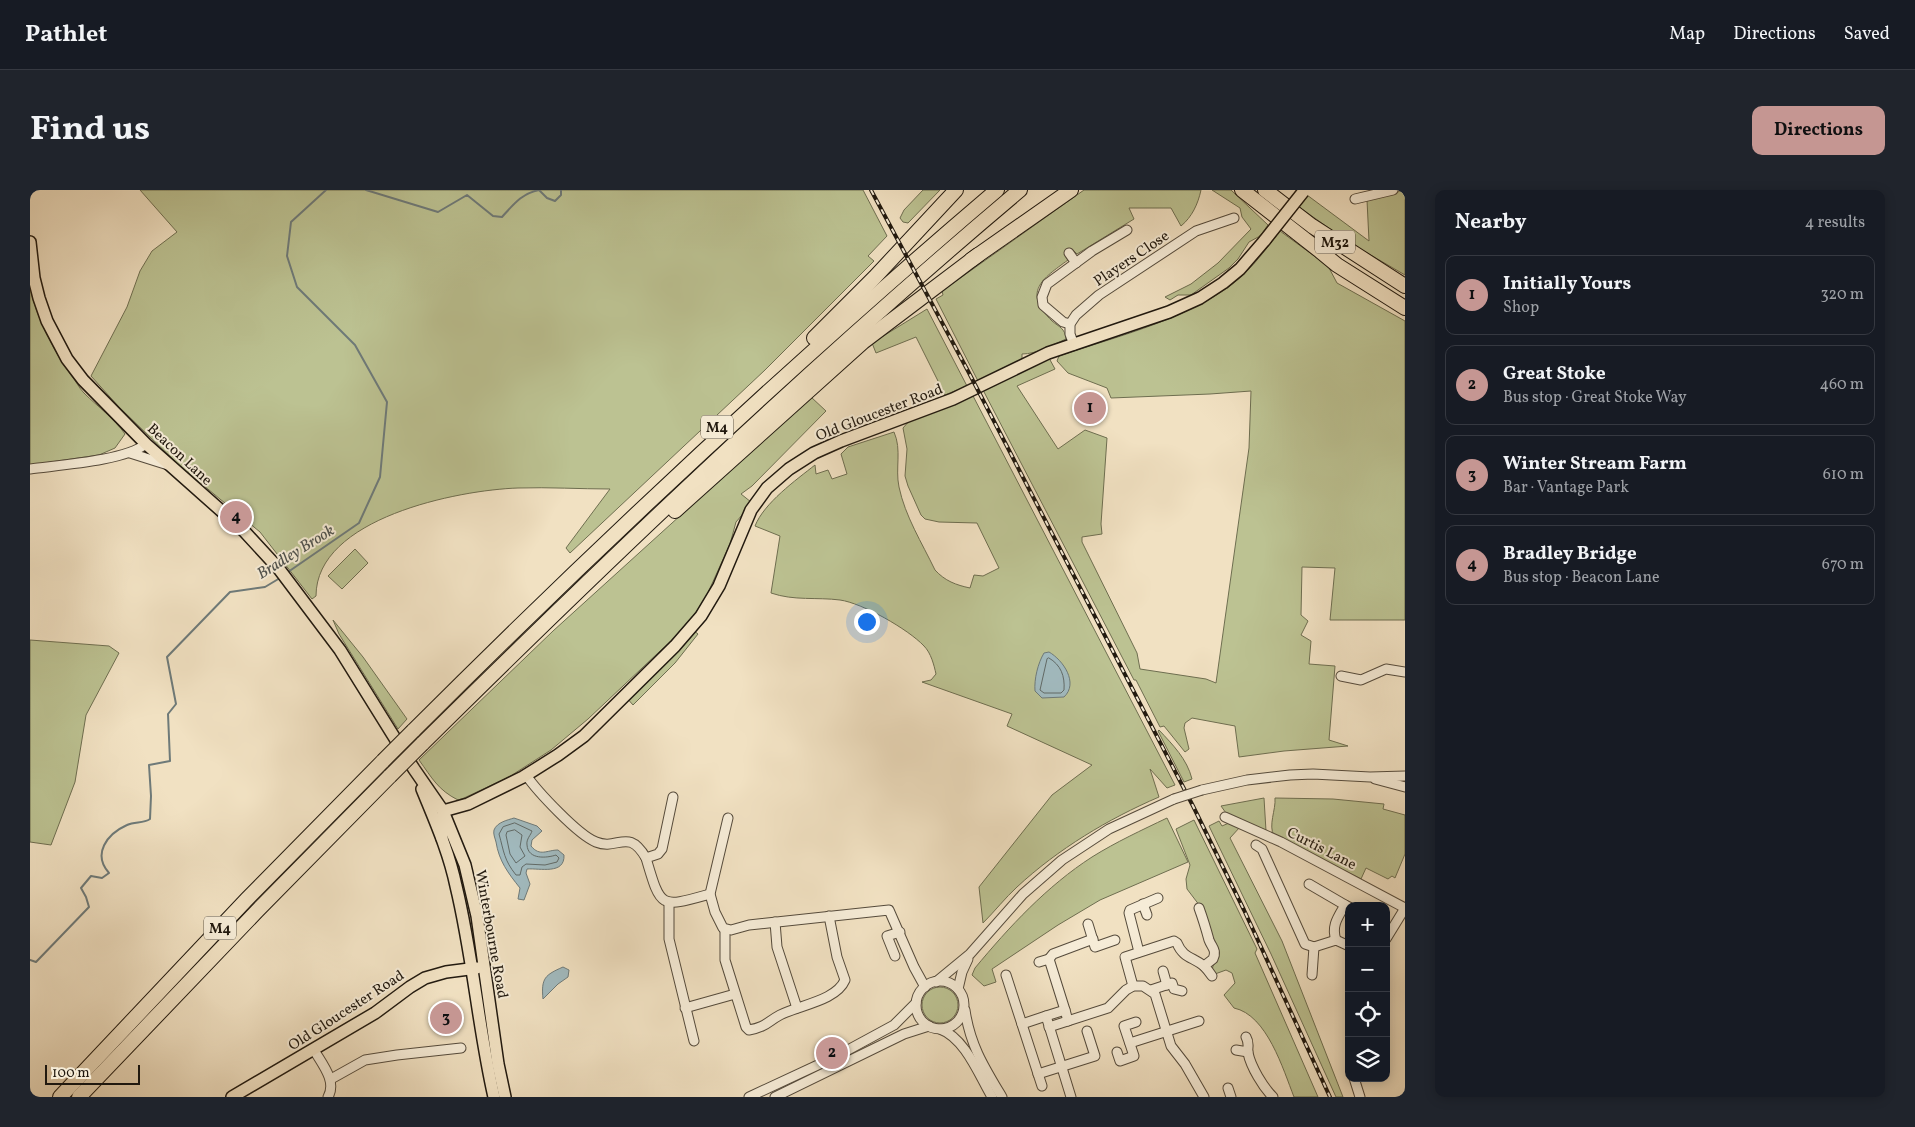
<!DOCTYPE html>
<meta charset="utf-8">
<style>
body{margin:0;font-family:Vollkorn,serif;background:#20242c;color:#f1f3f6}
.controls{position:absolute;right:15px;bottom:15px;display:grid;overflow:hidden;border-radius:10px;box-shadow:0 2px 12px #0003}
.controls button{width:45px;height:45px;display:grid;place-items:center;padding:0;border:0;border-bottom:1px solid #363941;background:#171b24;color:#f1f3f6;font:25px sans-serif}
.scale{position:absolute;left:15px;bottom:12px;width:95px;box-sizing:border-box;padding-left:5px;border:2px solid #21190f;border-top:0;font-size:14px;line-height:18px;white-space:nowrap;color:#21190f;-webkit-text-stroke:4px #f6ecd7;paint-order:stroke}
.you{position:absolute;left:836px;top:431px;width:18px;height:18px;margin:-12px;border:4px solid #fff;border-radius:50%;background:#1a73e8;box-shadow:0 0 0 8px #1a73e833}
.badge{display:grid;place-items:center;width:32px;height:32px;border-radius:50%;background:#c59692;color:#111;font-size:16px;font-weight:700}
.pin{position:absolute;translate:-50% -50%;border:2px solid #fff;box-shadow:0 1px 5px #0006}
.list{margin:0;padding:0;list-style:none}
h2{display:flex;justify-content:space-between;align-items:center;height:65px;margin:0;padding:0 20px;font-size:21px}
h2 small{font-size:16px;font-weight:400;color:#9ea1a6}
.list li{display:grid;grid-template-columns:32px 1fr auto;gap:15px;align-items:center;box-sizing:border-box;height:80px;margin:0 10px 10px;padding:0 10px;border:1px solid #363941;border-radius:10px}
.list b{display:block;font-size:19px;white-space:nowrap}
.list p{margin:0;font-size:16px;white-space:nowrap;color:#9ea1a6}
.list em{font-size:16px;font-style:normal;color:#9ea1a6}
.icon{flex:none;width:28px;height:28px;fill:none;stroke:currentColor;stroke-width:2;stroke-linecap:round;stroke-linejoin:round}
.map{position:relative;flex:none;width:1375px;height:907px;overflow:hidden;border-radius:10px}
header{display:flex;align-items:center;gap:30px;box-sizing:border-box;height:70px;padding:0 25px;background:#171b24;border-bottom:1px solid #363941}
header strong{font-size:24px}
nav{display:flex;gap:28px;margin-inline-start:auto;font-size:18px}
.intro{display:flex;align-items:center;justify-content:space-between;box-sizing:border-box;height:120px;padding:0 30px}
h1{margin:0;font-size:35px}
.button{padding:12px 22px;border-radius:10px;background:#c59692;color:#111;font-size:18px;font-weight:700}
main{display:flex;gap:30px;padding:0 30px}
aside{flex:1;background:#171b24;border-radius:10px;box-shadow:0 2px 12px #0003}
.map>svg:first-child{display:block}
</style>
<header>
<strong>Pathlet</strong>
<nav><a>Map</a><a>Directions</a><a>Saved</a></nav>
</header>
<div class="intro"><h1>Find us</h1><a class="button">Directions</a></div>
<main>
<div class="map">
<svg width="1375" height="907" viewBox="0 0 1375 907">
<rect width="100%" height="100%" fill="#f1e1c2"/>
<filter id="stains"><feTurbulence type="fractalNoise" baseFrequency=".004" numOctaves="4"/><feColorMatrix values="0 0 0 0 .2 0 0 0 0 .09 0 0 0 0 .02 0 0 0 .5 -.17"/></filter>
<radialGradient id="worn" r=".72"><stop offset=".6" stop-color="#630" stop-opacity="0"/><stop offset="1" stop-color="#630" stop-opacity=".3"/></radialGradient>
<g fill="#bcc292" stroke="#6e6e50">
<path d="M110 0H833L857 46 838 66 844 71 735 180 540 363 536 358 580 299C550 299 519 297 488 298 428 300 286 328 286 406L282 409 230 342 150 276 89 217 61 186 97 117 110 81 122 61 147 42Z"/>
<polygon points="893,0 910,0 878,33 873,32 870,28 874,20"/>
<path d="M1054 0H1171C1168 14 1162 27 1151 36L1141 18H1099L1104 29 1047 64 1042 59 1034 64 1038 70C1012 89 992 102 1022 131 1029 137 1035 138 1036 149 1022 155 1007 164 992 164V169L948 191 906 109 913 105 912 101Z"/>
<polygon points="1182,0 1201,0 1238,35 1230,46 1219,52 1208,69 1199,78 1161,105 1148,105 1140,110 1135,107 1161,94 1188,73 1221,39 1212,27 1210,18"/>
<polygon points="1375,0 1375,85 1320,53 1269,17 1277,5 1339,51 1337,10"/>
<path d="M1250 41 1298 76 1307 93 1375 131V430H1300L1305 378 1272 377 1271 425 1278 431 1271 445 1281 451 1279 474 1305 476 1299 550 1318 556 1254 561 1209 567 1205 536 1162 528 1155 533 1154 538 1159 559 1155 562 1134 536 1130 537 1106 490H1104L953 200 1019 168 1025 179 987 196 1028 259 1055 240 1077 248 1071 334 1072 344 1052 347V352L1107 463 1110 479 1176 489 1186 493 1219 258 1221 201 1180 204 1081 208 1077 198 1038 183 1027 171 1029 166C1087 146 1168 127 1213 85 1227 72 1239 55 1250 41Z"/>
<path d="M0 98C8 131 22 158 41 185 46 191 49 198 54 203 68 217 84 228 95 244L85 258 69 265 0 275Z"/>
<polygon points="897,119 937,196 915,205 886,147 846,163 842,153"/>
<path d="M942 204 1145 595 1137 598 1120 579 1129 607C1078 629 1028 659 987 697 975 708 965 721 953 733L949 697 1022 605 1062 575 977 536 982 524 892 492 901 490 906 484C904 475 901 463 894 456 878 439 832 413 810 410 787 407 764 411 741 403L750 346 725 336C734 313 766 290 785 275L786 284 798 280 802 289 817 284 811 264 818 257 864 242C872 260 865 278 869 297 875 326 892 353 905 380 915 391 926 395 940 398L944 385 953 386 969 378 947 333 909 332 895 329 891 325 878 296 875 286 877 259 873 238 880 230Z"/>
<path d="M781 207 796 221 722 296 711 304 721 312 712 325 706 332 700 354 676 407 662 428 647 445 558 529 521 560 479 587 434 608 428 610C408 600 402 588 389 570L523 441Z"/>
<polygon points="325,359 338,373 312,399 298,386"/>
<polygon points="303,430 333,467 377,529 368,539 309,444"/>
<polygon points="663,440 668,444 645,473 603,515 596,507"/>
<polygon points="0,450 79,456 89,463 56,525 45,592 21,655 0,652"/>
<path d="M1129 540C1143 555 1157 569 1162 589L1154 592 1128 541Z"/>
<polygon points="1234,608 1236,641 1196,623 1191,616"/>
<path d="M1245 608 1303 609 1354 614 1353 619 1375 625V664L1365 688 1362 686 1358 689 1336 678 1331 689 1244 646C1238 635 1246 620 1245 608Z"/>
<path d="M1137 628 1158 672 1070 710 1028 735 962 779 966 792 954 796 942 785 945 778C979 737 1017 696 1062 667 1086 652 1112 640 1137 628Z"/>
<path d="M1164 630 1227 759 1225 763 1288 907H1264C1253 879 1237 825 1204 818L1194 805 1205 793 1202 783 1196 780 1185 784 1182 780 1183 776 1189 767 1173 720 1157 699 1156 689 1160 675 1146 639Z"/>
<polygon points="1189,631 1192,636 1199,633 1210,637 1200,648 1252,751 1313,907 1306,907 1241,764 1179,636"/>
<circle cx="910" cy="815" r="18"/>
</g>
<g fill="#a1babf" stroke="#6e7a79">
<path d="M1019 462C1033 470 1049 493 1034 507L1012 508 1005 501C1004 489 1008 473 1014 463Z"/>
<path d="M484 628 507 636 512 641 502 650 501 656C510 667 517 660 528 660L534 665C535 685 510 678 497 679L496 683 500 694 494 710 488 709 490 698C478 683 469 671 466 652 465 648 463 644 464 640 467 632 478 630 484 628Z"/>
<path d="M533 777 539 780 538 787 528 794 513 809C511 788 515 785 533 777Z"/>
</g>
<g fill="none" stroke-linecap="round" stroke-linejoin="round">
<g stroke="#616a67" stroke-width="1">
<path d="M1019 468C1031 475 1035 486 1034 500L1031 503H1014L1010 500 1017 469Z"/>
<path d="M485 633 502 641C501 645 496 649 497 655 498 670 517 668 526 665L529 668 527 672 515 675 496 674 492 677 490 685H486C474 670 474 662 469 644L473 637Z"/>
<polygon points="485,640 492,645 490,657 495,666 486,673 480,664 476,645 477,642"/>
</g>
<g stroke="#6e7a79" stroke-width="2">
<path d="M336 0 408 22 437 5 463 26 472 27C483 15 492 3 509 0L517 8 525 11 531 5V0"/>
<polyline points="258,382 329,333 350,287 357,212 325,155 267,97 257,66 261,32 296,0"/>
<path d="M0 770 6 772 59 717 56 707 51 698 61 686 72 688 79 683C62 664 77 644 97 635 105 631 113 634 120 629L121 606 119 575 140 571 138 524 146 514 137 467 200 402 235 397 250 388"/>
</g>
<defs>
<g id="minor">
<polyline points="1325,9 1363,0"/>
<polyline points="1039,63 1046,73"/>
<polyline points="1040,134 1033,132 1013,115 1012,107 1017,94 1062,61 1097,40"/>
<polyline points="1044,155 1040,144 1040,134 1046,125 1069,105 1166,41 1204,28"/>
<polyline points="100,263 138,275"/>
<path d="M0 279C29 275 94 271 116 254"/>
<polyline points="1311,486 1331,490 1356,479 1375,482"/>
<path d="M496 585C507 601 548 645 566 652 588 661 598 637 616 668"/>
<polyline points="1345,589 1375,597"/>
<polyline points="1172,600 1217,590 1260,585 1283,584 1340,587 1375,586"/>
<path d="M643 607 632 659 628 664 616 668C631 719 630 718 680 704"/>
<polyline points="1195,627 1251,652 1375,718"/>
<polyline points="698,628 680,704 685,722 693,738 701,740 719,735 859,720 884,777 895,797"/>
<polyline points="1226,655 1232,659 1275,754 1284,757 1306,750 1319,756"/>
<polyline points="1279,694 1315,715"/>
<polyline points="639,712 639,749 664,851"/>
<polyline points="1113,714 1117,725"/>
<path d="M1169 718C1173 729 1176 739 1179 750 1182 758 1187 760 1183 769L1174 776"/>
<polyline points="745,732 747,757 767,818"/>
<polyline points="1058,734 1065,757 1085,750"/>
<path d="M695 739V770L716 837 719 840C736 837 737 832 750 825 769 815 806 811 815 790L807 767 799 726"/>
<polyline points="1356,749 1375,718"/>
<path d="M1306 750C1301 736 1308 727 1315 715L1319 717"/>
<polyline points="1109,762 1099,723 1100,720 1128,708"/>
<polyline points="865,766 857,746 870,742"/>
<polyline points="1009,772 1019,769"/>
<polyline points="1133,781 1137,795"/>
<polyline points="976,785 1012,896"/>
<polyline points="1282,785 1284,757"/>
<circle cx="910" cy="815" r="24"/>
<polyline points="906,792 940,764 993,704 1032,670 1079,639 1144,609"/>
<path d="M1103 796 1095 767 1144 751 1147 753C1153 768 1163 767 1174 776 1177 779 1180 783 1182 786"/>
<polyline points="928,799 932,782 938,769"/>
<polyline points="1121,800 1142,793 1144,799 1152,801"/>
<polyline points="655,818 705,804"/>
<path d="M935 820C940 855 954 877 972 907"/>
<polyline points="1035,820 1019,769 1023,764 1063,749"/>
<polyline points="1038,831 1035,820 1016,826 1041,907"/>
<polyline points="992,834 1016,826"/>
<polyline points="1019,837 1078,818 1096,800 1103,796 1113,796 1125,804 1141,856 1155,874 1174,907"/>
<path d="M910 839C935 848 949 885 962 907"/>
<path d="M1216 847C1220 854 1217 857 1218 863 1221 877 1233 897 1243 907"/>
<polyline points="1100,853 1169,831"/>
<path d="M284 860C292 874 307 891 298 907"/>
<polyline points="1206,860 1218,862"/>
<polyline points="1087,862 1090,871 1104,866 1094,836 1106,832"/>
<polyline points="1008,884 1065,866 1057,841"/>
<polyline points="1324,888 1330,907"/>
<polyline points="301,889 335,870 367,865 431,858"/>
<polyline points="1198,898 1201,907"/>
<polyline points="719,907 805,867 864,835 886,813"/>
<polyline points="745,907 874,844 899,836"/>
</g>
<g id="major">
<polyline points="0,52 4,88 9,108 17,131 37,169 53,190 116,254 214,341 249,379 310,460 384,579 413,621 435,675 447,726 468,874 475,907"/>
<path d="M392 599C405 631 419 662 426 696 443 766 448 837 464 907"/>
<polyline points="412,648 413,621 438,614 493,587 528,565 554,546 645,456 671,426 689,396 721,320 737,298 759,279 784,263 811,251 923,209 1018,163 1139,122 1170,108 1193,93 1210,79 1235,50"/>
<polyline points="202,907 345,823 380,797 395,788 416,782 447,778"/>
</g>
<g id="highway">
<polyline points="1212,0 1290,61 1307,75 1375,118"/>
<polyline points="1235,0 1282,36 1375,96"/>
<polyline points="941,70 1041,0"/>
<polyline points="784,148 845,87 926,0"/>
<polyline points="645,321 833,152 948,65"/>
<path d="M383 541C571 353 765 172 967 0"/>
<path d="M392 554C585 363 782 175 990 0"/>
<polyline points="30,907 217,709 353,571"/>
<polyline points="49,907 227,721 360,586"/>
</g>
</defs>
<use href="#minor" stroke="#554b3c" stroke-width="11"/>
<use href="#major" stroke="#21190f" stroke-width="14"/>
<use href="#highway" stroke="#21190f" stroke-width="16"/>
<use href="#minor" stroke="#f6ecd7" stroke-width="9"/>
<use href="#major" stroke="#f1e1c2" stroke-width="11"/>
<use href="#highway" stroke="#f1e1c2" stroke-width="14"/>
<defs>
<polyline id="rail" points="841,0 938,181 1163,616 1214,720 1300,907"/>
</defs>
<use href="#rail" stroke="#21190f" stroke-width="4"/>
<use href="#rail" stroke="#f6ecd7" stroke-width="2" stroke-dasharray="5.5" stroke-linecap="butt"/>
<defs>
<polyline id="minor-bridge" points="1144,609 1172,600"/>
<polyline id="major-bridge" points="1235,50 1273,2"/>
<g id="highway-bridge">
<polyline points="353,571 383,541"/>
<polyline points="360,586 392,554"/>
</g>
</defs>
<use href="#minor-bridge" stroke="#554b3c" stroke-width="11" stroke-linecap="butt"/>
<use href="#major-bridge" stroke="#21190f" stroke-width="14" stroke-linecap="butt"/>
<use href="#highway-bridge" stroke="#21190f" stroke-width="16" stroke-linecap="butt"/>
<use href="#minor-bridge" stroke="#f6ecd7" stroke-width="9"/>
<use href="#major-bridge" stroke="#f1e1c2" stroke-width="11"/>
<use href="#highway-bridge" stroke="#f1e1c2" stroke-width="14"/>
</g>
<g text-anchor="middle" stroke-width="4" stroke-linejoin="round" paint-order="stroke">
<g fill="#f6ecd7" stroke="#61584b" stroke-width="1">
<rect x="1285" y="40.5" width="40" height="23" rx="4"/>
<rect x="671" y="225.5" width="32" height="23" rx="4"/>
<rect x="174" y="726.5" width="32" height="23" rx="4"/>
</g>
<g font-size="14" font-weight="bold" fill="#21190f">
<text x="1305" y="57">M32</text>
<text x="687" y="242">M4</text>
<text x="190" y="743">M4</text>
</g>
<g font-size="15" fill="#21190f" stroke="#f6ecd7">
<text transform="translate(1101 68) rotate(-34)" y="5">Players Close</text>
<text transform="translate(849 222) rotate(-21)" y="5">Old Gloucester Road</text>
<text transform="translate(150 264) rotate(43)" y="5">Beacon Lane</text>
<text transform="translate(1292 658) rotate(27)" y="5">Curtis Lane</text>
<text transform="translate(462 744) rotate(80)" y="5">Winterbourne Road</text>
<text transform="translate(316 820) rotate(-33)" y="5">Old Gloucester Road</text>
</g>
<g font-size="16" font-style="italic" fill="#4e514d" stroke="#f6ecd7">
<text transform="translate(265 361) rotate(-32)" y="6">Bradley Brook</text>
</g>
</g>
<rect width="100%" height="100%" filter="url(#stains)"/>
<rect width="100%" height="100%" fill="url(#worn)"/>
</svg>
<div class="controls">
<button>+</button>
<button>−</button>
<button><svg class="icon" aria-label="locate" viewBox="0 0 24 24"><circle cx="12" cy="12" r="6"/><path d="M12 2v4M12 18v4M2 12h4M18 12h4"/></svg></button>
<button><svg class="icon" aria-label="layers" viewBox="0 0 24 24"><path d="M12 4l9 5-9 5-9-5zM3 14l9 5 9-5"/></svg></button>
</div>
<div class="scale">100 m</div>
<div class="you"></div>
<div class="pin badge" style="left:1060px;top:218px">1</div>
<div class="pin badge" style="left:802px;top:863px">2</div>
<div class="pin badge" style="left:416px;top:828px">3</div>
<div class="pin badge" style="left:206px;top:327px">4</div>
</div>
<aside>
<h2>Nearby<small>4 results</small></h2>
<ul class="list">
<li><span class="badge">1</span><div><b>Initially Yours</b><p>Shop</p></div><em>320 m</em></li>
<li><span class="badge">2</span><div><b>Great Stoke</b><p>Bus stop · Great Stoke Way</p></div><em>460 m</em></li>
<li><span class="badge">3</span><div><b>Winter Stream Farm</b><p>Bar · Vantage Park</p></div><em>610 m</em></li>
<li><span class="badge">4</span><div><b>Bradley Bridge</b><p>Bus stop · Beacon Lane</p></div><em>670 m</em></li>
</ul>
</aside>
</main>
